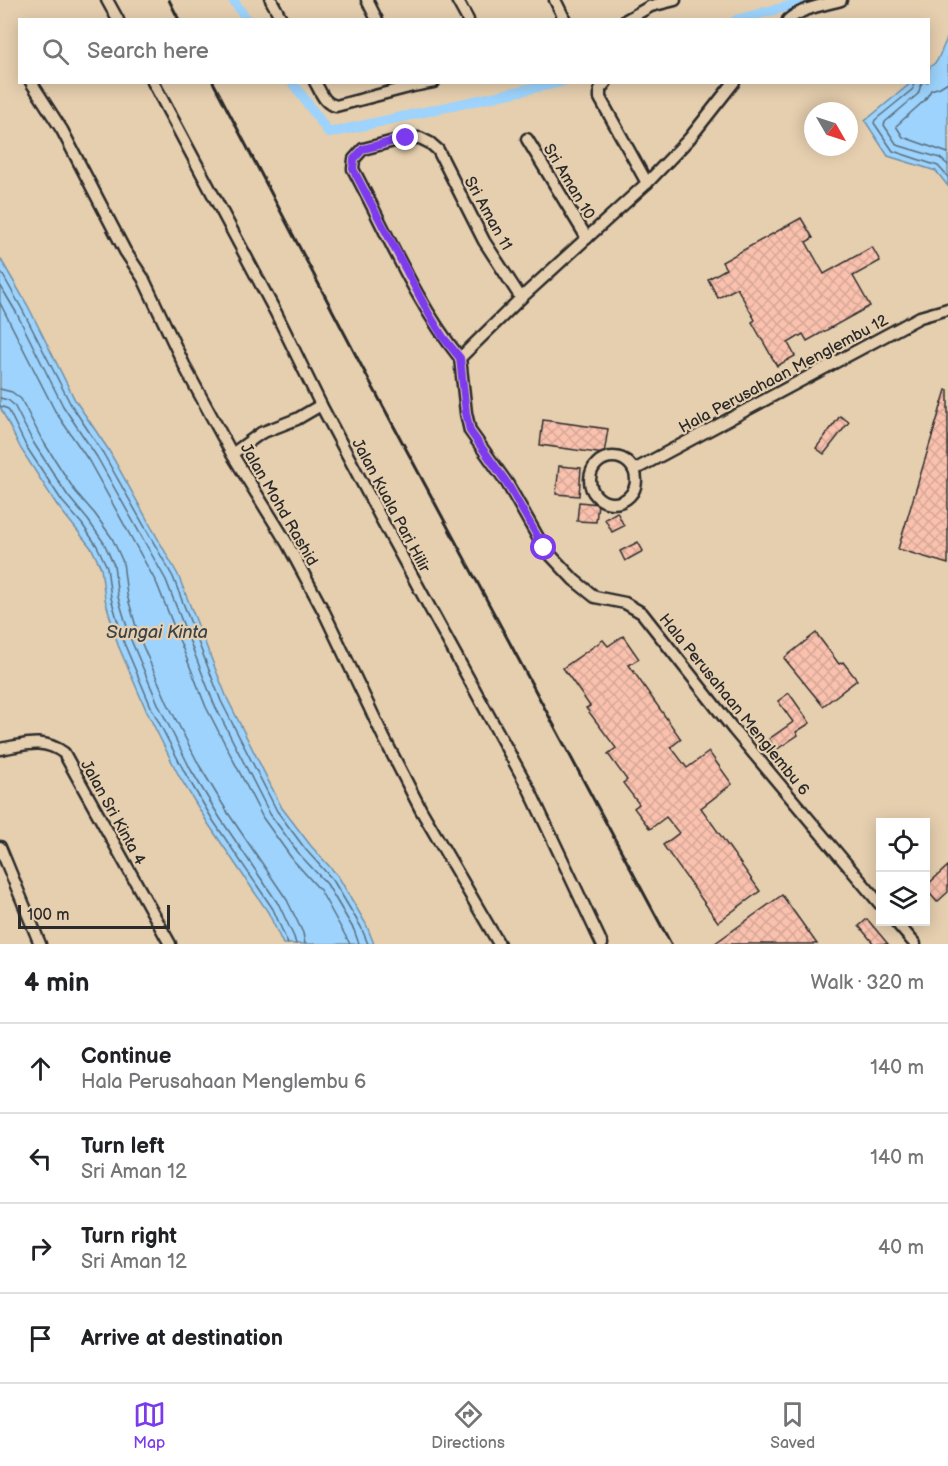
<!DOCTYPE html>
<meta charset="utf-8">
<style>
body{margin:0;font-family:"Balsamiq Sans",sans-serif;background:#f6f6f6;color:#202124}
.controls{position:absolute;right:18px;bottom:18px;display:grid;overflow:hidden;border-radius:0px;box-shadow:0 3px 15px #0003}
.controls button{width:54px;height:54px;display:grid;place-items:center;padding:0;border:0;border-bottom:2px solid #e0e0e0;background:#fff;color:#202124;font:30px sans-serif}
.compass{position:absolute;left:804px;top:102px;width:54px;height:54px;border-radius:50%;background:#fff;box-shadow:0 3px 15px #0003;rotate:129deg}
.scale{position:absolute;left:18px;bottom:15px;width:152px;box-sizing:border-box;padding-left:6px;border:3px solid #2b2b2b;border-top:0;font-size:16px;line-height:21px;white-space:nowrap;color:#2b2b2b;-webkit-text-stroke:4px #e6cfaf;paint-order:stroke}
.stop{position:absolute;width:18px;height:18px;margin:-14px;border:4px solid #7c3aed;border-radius:50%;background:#fff}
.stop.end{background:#7c3aed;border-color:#fff;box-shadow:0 2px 6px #0008}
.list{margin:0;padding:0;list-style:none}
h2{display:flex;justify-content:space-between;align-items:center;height:78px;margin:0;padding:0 24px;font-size:26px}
h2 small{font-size:20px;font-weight:400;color:#757577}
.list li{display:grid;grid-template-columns:39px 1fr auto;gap:18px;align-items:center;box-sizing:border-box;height:90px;padding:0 24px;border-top:2px solid #e0e0e0}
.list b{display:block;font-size:22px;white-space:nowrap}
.list p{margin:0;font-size:20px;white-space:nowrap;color:#757577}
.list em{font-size:20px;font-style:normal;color:#757577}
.icon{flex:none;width:33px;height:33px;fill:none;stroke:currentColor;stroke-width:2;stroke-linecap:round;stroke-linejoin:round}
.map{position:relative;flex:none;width:948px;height:944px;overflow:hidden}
.search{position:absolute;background:#fff;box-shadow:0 3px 15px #0003;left:18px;right:18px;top:18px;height:66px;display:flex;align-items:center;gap:15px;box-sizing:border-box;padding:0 21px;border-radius:0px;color:#757577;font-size:22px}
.sheet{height:438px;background:#fff}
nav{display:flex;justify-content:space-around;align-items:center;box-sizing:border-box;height:84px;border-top:2px solid #e0e0e0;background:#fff;font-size:16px;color:#757577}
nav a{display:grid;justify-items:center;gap:3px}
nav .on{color:#7c3aed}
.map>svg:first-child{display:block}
</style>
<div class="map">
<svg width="948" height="944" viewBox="0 0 948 944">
<defs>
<pattern id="building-cross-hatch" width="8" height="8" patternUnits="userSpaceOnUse" patternTransform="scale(1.5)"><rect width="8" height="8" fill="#f9c1ae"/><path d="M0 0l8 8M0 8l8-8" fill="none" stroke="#d6a696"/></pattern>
</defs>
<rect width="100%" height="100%" fill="#e6cfaf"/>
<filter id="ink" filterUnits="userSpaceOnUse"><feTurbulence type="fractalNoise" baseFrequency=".0167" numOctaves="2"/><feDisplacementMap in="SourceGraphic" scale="12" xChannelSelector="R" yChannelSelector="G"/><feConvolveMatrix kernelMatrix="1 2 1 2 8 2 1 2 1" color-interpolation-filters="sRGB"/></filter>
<g filter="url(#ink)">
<g fill="#9dd3fc" stroke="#6f90a8" stroke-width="1.5">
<polygon points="948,36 948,186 936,171 888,156 865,121 911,83 928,82 929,68 937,61"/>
<polygon points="0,258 28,306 75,400 108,449 178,575 227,698 282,808 311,846 338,876 366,924 374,944 283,944 268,912 209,825 179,776 147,712 118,645 105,599 101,568 92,549 57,505 21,449 0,407"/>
</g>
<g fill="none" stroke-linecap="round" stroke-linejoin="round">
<g stroke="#596e7f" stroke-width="1.5">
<polyline points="914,82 913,89 875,120 874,123 893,151 938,166 948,177"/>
<polyline points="922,82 918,94 885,122 884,125 897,145 940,158 948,165"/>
<polyline points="948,82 940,87 931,90 925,100 896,126 903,137 948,153"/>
<polyline points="0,270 22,309 70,403 103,453 173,577 221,701 277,811 306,850 333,880 361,927 368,944"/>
<polyline points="0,285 16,312 63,406 97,457 166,580 214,704 270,814 300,855 327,884 354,930 359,944"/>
<polyline points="0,303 55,411 89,461 157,584 206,707 263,818 293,860 320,890 350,944"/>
<polyline points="0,389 12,392 21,399 41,438 75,491 95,514 112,538 123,562 127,595 139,637 167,702 199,765 228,813 287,900 303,933 305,944"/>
<polyline points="0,398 8,400 14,405 33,442 68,496 88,520 104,543 114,565 118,597 131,640 159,706 191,770 220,818 279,905 294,937 296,944"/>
<polyline points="0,406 8,409 26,446 62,501 82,524 97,546 107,567 111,598 124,643 152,709 185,773 214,822 273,909 288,944"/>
</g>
<g stroke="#9dd3fc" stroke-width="10">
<polyline points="233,0 247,20"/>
<polyline points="736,20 812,0"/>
<polyline points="292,82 329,133 561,82"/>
</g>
</g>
<g fill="url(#building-cross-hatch)" stroke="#2b2b2b" stroke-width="1.5">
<polygon points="801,218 813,238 806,242 824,274 872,247 880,261 853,276 870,306 807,341 803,334 788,343 795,356 777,366 752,322 755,320 737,288 718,298 708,279 726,269 722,262"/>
<polygon points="946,390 948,390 948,564 898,549"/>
<polygon points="840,416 849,422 824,454 816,448"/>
<polygon points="543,420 608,429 604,454 540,445"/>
<polygon points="559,466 581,468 579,496 556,494"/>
<polygon points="579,502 598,504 596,522 577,521"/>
<polygon points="617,512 624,526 612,532 605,519"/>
<polygon points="638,542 643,551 625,561 620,551"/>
<polygon points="816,633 839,664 843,662 857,680 823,706 784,658"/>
<polygon points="623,636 639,659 629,665 681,739 671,747 687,768 709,752 732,784 701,808 760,891 718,922 663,845 679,833 666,817 650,829 634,808 639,804 623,783 627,780 608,754 616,748 586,708 590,706 563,668 603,640 608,646"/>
<polygon points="789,693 810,723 796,732 798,735 776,750 769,739 793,722 778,701"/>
<polygon points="948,866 948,892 937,902 926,889 926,886"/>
<polygon points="782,895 817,944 714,944"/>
<polygon points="867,919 888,944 874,944 859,926"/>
</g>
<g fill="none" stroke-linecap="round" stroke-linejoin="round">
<defs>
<g id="minor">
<polyline points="107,0 118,20"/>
<polyline points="271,0 282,20"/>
<polyline points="367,0 377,20"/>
<polyline points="457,0 468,20"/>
<polyline points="555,0 565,20"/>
<polyline points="626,20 651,6 675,0"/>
<path d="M788 20C802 8 824 5 841 0"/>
<polyline points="31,82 62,130 125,251 143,278 187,371 232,454 287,543 324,612 384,738 421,810 499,944"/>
<polyline points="153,82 276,313 321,405 384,524 530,791 602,944"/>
<path d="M315 82C321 92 324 104 336 106L413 86 434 82"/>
<polyline points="606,82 600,89 600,98 647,183"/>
<polyline points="527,139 587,238"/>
<polyline points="460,358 466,413 470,431 507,483 544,548 574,580 595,597 625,603 642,613 734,730 880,904"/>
<path d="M460 358C415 302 387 232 353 169L354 159 363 149 406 138H420L430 143 438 150 484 241 521 298"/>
<polyline points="460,358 521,298 647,183 689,139 734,82"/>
<polyline points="232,454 261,433 297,419 321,405"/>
<circle cx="613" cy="480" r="23"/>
<polyline points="634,470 920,317 948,309"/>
<path d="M0 749C24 745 43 737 64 753L170 944"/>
<polyline points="0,847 40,944"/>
<polyline points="896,922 915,944"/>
</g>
</defs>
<use href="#minor" stroke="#2b2b2b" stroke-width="15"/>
<use href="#minor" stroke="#e6cfaf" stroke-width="10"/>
<g stroke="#2b2b2b" stroke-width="3">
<polyline points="169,0 179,20"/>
<polyline points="213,82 361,365 671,944"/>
</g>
</g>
</g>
<g fill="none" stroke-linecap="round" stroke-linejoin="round" filter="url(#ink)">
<polyline stroke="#7c3aed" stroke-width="8" points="406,138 363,149 354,159 353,169 429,314 443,337 460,358 466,413 470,431 507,483 544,548"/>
</g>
<g text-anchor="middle" stroke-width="4.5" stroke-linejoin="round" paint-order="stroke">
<g font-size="16" fill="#2b2b2b" stroke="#e6cfaf">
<text transform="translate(570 181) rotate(59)" y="6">Sri Aman 10</text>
<text transform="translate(489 213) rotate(61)" y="6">Sri Aman 11</text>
<text transform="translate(783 373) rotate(-28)" y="6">Hala Perusahaan Menglembu 12</text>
<text transform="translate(280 504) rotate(60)" y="6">Jalan Mohd Rashid</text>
<text transform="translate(392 505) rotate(62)" y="6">Jalan Kuala Pari Hilir</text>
<text transform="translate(735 704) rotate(51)" y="6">Hala Perusahaan Menglembu 6</text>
<text transform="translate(114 812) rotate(61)" y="6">Jalan Sri Kinta 4</text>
</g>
<g font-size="18" font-style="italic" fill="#3c444a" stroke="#e6cfaf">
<text x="157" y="638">Sungai Kinta</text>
</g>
</g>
</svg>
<div class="controls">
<button><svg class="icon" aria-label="locate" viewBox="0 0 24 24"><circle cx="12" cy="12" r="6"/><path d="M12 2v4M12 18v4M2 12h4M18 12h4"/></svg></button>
<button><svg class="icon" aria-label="layers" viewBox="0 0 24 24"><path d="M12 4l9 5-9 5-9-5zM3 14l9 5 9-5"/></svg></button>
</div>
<svg class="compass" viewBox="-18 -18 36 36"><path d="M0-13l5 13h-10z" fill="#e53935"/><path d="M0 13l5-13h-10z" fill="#757577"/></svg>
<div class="scale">100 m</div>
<div class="stop" style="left:544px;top:548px"></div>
<div class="stop end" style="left:406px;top:138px"></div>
<div class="search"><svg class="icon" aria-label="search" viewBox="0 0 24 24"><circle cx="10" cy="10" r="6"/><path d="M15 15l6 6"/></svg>Search here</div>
</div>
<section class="sheet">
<h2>4 min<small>Walk · 320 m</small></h2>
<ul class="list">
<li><svg class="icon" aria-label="ahead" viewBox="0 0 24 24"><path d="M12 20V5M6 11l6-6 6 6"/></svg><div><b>Continue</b><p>Hala Perusahaan Menglembu 6</p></div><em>140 m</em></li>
<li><svg class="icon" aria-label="left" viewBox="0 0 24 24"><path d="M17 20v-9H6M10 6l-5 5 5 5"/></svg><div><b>Turn left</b><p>Sri Aman 12</p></div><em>140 m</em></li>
<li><svg class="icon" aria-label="right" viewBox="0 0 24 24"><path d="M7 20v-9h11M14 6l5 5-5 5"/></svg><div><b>Turn right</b><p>Sri Aman 12</p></div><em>40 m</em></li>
<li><svg class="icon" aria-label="arrive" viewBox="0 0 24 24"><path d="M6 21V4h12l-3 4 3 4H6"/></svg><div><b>Arrive at destination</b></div></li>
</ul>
</section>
<nav>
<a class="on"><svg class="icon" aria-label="map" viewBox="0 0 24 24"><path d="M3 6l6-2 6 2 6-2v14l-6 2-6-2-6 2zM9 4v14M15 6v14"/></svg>Map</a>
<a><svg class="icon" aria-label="directions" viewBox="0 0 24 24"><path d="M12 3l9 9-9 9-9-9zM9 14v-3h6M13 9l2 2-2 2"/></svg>Directions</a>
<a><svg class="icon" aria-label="saved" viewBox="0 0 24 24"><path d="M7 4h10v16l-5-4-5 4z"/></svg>Saved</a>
</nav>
